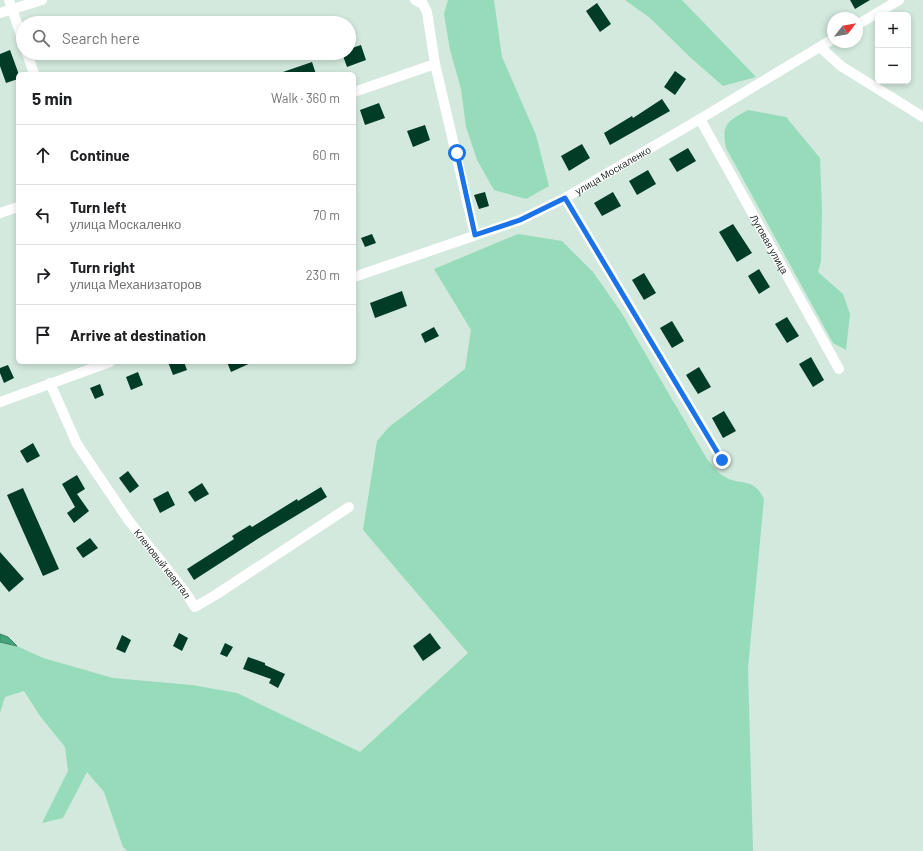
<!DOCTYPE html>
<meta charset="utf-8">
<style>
body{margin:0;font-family:Barlow,sans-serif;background:#f6f6f6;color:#202124}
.controls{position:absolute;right:12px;top:12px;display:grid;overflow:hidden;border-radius:6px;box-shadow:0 2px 6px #0003}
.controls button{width:36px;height:36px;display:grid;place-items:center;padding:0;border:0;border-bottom:1px solid #e0e0e0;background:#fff;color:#202124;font:20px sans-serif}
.compass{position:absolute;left:827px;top:12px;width:36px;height:36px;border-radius:50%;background:#fff;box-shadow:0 2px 6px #0003;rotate:59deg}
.stop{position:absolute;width:12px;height:12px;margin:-9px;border:3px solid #1a73e8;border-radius:50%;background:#fff}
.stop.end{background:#1a73e8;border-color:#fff;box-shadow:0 1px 4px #0008}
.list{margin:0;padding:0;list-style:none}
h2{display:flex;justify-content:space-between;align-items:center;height:52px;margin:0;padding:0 16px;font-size:17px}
h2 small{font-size:13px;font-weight:400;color:#757577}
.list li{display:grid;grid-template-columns:26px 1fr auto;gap:12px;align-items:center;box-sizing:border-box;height:60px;padding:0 16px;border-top:1px solid #e0e0e0}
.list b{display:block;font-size:15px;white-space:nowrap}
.list p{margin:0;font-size:13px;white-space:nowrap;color:#757577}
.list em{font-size:13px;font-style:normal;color:#757577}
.icon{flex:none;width:22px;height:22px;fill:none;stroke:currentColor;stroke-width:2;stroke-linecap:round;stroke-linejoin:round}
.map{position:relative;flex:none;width:923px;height:851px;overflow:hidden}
.search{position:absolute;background:#fff;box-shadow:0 2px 6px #0003;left:16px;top:16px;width:340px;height:44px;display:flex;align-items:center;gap:10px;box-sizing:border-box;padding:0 14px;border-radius:22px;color:#757577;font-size:15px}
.panel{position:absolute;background:#fff;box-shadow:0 2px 6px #0003;left:16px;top:72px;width:340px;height:292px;border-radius:6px}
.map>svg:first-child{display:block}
</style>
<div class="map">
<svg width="923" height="851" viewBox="0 0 923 851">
<rect width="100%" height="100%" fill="#d3e9dd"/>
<g fill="#96dcba">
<polygon points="448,0 494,0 502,57 536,135 549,186 526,199 494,190 477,160 466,127 461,89 450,50 444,14"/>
<polygon points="625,0 682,0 756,77 723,86 692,59 650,18"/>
<path d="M748 110 786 117 820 158 822 210 821 261 818 272 843 294 850 314 846 350 833 343 726 148C721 124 728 121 748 110Z"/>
<path d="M518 234 562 241 593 272 621 312 707 459C712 465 718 474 725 477 741 486 754 477 764 499L748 668 753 851H127L123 847 104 792 87 772 63 818 42 823 68 771 65 747 40 716 24 691 5 697 0 713V642L17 646 43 658 113 678 192 685 237 693 360 752 468 653 363 530 377 441 389 427 465 369 471 330 434 269Z"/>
</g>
<polygon fill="#44a67c" stroke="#3c8365" points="0,634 8,637 17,646 0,642"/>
<g fill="#013c27">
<polygon points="850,0 870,0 855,9"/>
<polygon points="597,3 611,24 600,32 586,11"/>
<polygon points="361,45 366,60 347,67 342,53 349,53 349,49"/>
<polygon points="10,50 18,72 18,79 6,83 0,66 0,54"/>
<polygon points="312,62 316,74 281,74 280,73"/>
<polygon points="675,71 686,79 675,95 664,87"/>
<polygon points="662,99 670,111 610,145 604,133 632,116 633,118"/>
<polygon points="379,103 385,118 365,125 360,110"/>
<polygon points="425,125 430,140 413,147 407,131"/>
<polygon points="582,144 590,158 569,171 561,156"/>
<polygon points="688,148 696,161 677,172 669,159"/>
<polygon points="648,170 656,184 637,195 629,181"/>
<polygon points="485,192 489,206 479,209 474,195"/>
<polygon points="613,192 621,206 602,216 594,203"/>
<polygon points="733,224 752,253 737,262 719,232"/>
<polygon points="372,234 376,243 365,247 361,238"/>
<polygon points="759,269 770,287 759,294 748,276"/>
<polygon points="644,273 656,293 644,300 632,280"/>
<polygon points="402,291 407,306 375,318 370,303"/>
<polygon points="787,317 799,336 787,343 775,324"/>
<polygon points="672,321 684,341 672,348 660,328"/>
<polygon points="434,327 439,336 425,343 421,334"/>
<polygon points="811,357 824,380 813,387 799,364"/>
<polygon points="168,362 184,362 187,370 173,375"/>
<polygon points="227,362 253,362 231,372"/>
<polygon points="8,365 14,378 4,383 0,373 0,368"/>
<polygon points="699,367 711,387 698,394 686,375"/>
<polygon points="138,372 143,385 131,390 126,377"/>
<polygon points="100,384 104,395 95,399 90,388"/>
<polygon points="724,411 736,431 723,438 712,418"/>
<polygon points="33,443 40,456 27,463 20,451"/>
<polygon points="128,471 139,486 130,493 119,478"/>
<polygon points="77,475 85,489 77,494 89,511 74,523 67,513 75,507 62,484"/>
<polygon points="202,483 209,494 195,502 188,492"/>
<polygon points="321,487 327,497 259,538 194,580 187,569 234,539 232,536 250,525 252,527 297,499 298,501"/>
<polygon points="23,488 59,569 43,576 7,495"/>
<polygon points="168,491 175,505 160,513 153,499"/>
<polygon points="90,538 98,548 83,558 76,548"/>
<polygon points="0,552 24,579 9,592 0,581"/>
<polygon points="179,633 188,638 182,651 173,646"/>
<polygon points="430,633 441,648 423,661 413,646"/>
<polygon points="122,635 131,640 125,653 116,649"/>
<polygon points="225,643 233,647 227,657 220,654"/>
<polygon points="248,657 265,663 265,665 285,674 278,688 269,683 271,679 243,669"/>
</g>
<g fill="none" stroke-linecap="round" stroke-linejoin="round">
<g stroke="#fff" stroke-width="10">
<polyline points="9,0 23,41"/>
<polyline points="415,0 423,4 427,12 435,64 475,235"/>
<polyline points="0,13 42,0"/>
<polyline points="857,25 899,0"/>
<polyline points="820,47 841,66 923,117"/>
<polyline points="27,53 34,74"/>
<polyline points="354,92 435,64"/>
<path id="s1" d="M700 119 839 369"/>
<polyline points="565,198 722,460"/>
<polyline points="0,213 18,207"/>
<path id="s2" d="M354 277 520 220 565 198 700 119 833 39"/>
<path id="s3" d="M50 383 77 444 129 521 184 590 195 607 217 594 349 507"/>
<polyline points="0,402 110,362"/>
</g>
</g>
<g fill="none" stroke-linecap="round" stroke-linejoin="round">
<polyline stroke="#1a73e8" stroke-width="5" points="457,153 475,235 520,220 565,198 722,460"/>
</g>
<g text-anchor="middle" stroke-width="4" stroke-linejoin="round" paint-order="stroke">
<g font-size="10" fill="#2a322e" stroke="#d3e9dd">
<text dy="4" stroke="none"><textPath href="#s2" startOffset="281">улица Москаленко</textPath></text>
<text dy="4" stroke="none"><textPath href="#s1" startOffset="143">Луговая улица</textPath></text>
<text dy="4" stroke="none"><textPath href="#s3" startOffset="214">Кленовый квартал</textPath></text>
</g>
</g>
</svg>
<div class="controls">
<button>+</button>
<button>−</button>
</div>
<svg class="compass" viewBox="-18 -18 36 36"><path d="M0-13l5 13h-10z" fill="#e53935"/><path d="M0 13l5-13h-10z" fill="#757577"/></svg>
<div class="stop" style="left:457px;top:153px"></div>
<div class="stop end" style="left:722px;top:460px"></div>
<div class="search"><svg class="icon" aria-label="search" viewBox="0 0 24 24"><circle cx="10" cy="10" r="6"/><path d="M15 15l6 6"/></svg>Search here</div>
<section class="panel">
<h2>5 min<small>Walk · 360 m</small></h2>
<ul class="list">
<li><svg class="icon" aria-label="ahead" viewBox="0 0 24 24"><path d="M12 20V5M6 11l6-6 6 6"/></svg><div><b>Continue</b></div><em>60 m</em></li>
<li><svg class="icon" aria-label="left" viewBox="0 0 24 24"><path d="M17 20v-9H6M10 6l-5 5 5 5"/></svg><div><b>Turn left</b><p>улица Москаленко</p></div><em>70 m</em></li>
<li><svg class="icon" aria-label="right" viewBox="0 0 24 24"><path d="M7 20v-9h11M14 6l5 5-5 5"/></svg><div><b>Turn right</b><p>улица Механизаторов</p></div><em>230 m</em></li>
<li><svg class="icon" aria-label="arrive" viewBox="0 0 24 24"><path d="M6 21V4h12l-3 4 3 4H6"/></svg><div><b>Arrive at destination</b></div></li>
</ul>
</section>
</div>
